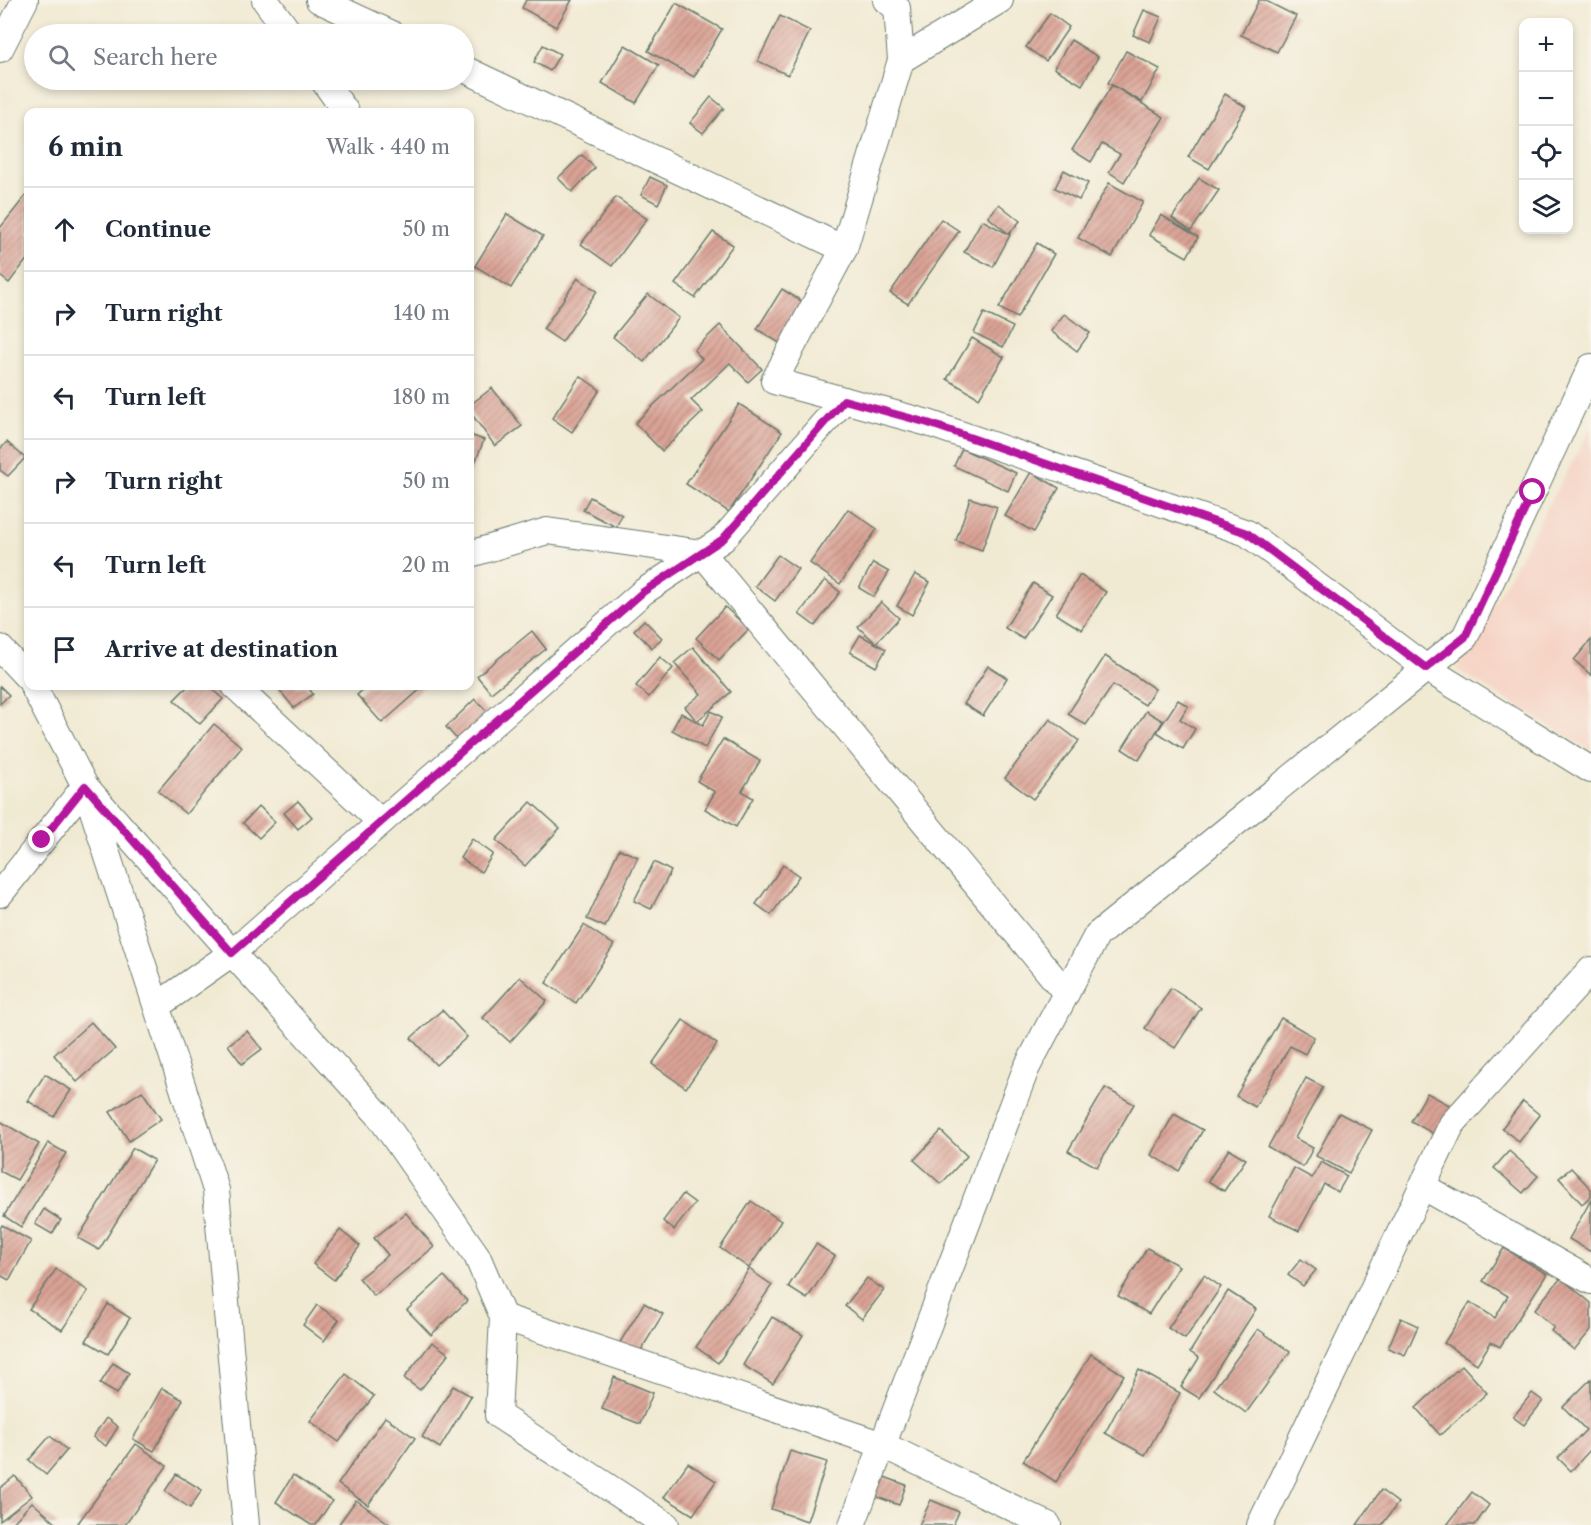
<!DOCTYPE html>
<meta charset="utf-8">
<style>
body{margin:0;font-family:"Libre Caslon Text",serif;background:#f6f6f7;color:#1f2937}
.controls{position:absolute;right:18px;top:18px;display:grid;overflow:hidden;border-radius:12px;box-shadow:0 3px 9px #0003}
.controls button{width:54px;height:54px;display:grid;place-items:center;padding:0;border:0;border-bottom:2px solid #e0e1e3;background:#fff;color:#1f2937;font:30px sans-serif}
.stop{position:absolute;width:18px;height:18px;margin:-14px;border:4px solid #b5179e;border-radius:50%;background:#fff}
.stop.end{background:#b5179e;border-color:#fff;box-shadow:0 2px 6px #0008}
.list{margin:0;padding:0;list-style:none}
h2{display:flex;justify-content:space-between;align-items:center;height:78px;margin:0;padding:0 24px;font-size:26px}
h2 small{font-size:20px;font-weight:400;color:#747a83}
.list li{display:grid;grid-template-columns:39px 1fr auto;gap:18px;align-items:center;box-sizing:border-box;height:84px;padding:0 24px;border-top:2px solid #e0e1e3}
.list b{display:block;font-size:22px;white-space:nowrap}
.list em{font-size:20px;font-style:normal;color:#747a83}
.icon{flex:none;width:33px;height:33px;fill:none;stroke:currentColor;stroke-width:2;stroke-linecap:round;stroke-linejoin:round}
.map{position:relative;flex:none;width:1591px;height:1525px;overflow:hidden}
.search{position:absolute;background:#fff;box-shadow:0 3px 9px #0003;left:24px;top:24px;width:450px;height:66px;display:flex;align-items:center;gap:15px;box-sizing:border-box;padding:0 21px;border-radius:33px;color:#747a83;font-size:22px}
.panel{position:absolute;background:#fff;box-shadow:0 3px 9px #0003;left:24px;top:108px;width:450px;height:582px;border-radius:12px}
.map>svg:first-child{display:block}
</style>
<div class="map">
<svg width="1591" height="1525" viewBox="0 0 1591 1525">
<defs>
<pattern id="building-hatch" width="6" height="6" patternUnits="userSpaceOnUse" patternTransform="scale(1.5)"><rect width="6" height="6" fill="#dba396"/><path d="M-1 1l2-2M0 6l6-6M5 7l2-2" fill="none" stroke="#b1867b"/></pattern>
</defs>
<rect width="100%" height="100%" fill="#f7f3e8"/>
<filter id="ink" filterUnits="userSpaceOnUse"><feTurbulence type="fractalNoise" baseFrequency=".0167" numOctaves="2"/><feDisplacementMap in="SourceGraphic" scale="12" xChannelSelector="R" yChannelSelector="G"/><feConvolveMatrix kernelMatrix="1 2 1 2 8 2 1 2 1" color-interpolation-filters="sRGB"/></filter>
<filter id="wash" filterUnits="userSpaceOnUse"><feTurbulence type="fractalNoise" baseFrequency=".008" numOctaves="4" result="noise"/><feDisplacementMap in="SourceGraphic" scale="24" xChannelSelector="R" yChannelSelector="G"/><feGaussianBlur stdDeviation="1.35" result="paint"/><feColorMatrix in="noise" values="0 0 0 0 0 0 0 0 0 0 0 0 0 0 0 0 0 1.4 0 .05"/><feComposite in="paint" operator="in"/></filter>
<g filter="url(#wash)">
<rect width="100%" height="100%" fill="#f1ead3"/>
<polygon fill="#f6d2c3" points="1591,428 1591,751 1457,670"/>
<g id="blocks">
<g fill="url(#building-hatch)">
<polygon points="526,0 572,0 556,27 522,8"/>
<polygon points="1259,0 1264,0 1296,16 1277,52 1241,35"/>
<polygon points="676,3 722,29 694,77 648,51"/>
<polygon points="1144,10 1161,17 1150,42 1133,35"/>
<polygon points="1050,13 1069,27 1046,61 1026,47"/>
<polygon points="780,16 810,31 788,75 758,61"/>
<polygon points="1071,40 1098,57 1082,85 1054,68"/>
<polygon points="543,45 560,54 550,71 534,62"/>
<polygon points="625,45 659,65 636,103 602,83"/>
<polygon points="1126,51 1160,69 1142,102 1108,83"/>
<polygon points="1112,85 1164,117 1124,182 1109,172 1120,154 1102,144 1091,162 1072,150"/>
<polygon points="1225,94 1246,107 1209,169 1188,157"/>
<polygon points="711,97 724,108 703,133 690,123"/>
<polygon points="582,155 595,168 572,192 558,178"/>
<polygon points="1064,170 1088,183 1079,200 1055,188"/>
<polygon points="650,177 667,185 658,204 641,195"/>
<polygon points="1199,178 1219,190 1191,231 1172,218"/>
<polygon points="1109,183 1143,202 1112,257 1078,238"/>
<polygon points="28,193 28,258 9,283 0,276 0,228"/>
<polygon points="616,197 647,219 612,266 581,244"/>
<polygon points="999,204 1020,221 1009,234 988,217"/>
<polygon points="507,214 543,236 511,288 475,266"/>
<polygon points="1161,215 1198,237 1187,257 1149,235"/>
<polygon points="941,219 959,231 908,304 890,293"/>
<polygon points="982,220 1010,235 993,267 964,252"/>
<polygon points="713,232 733,245 695,298 675,284"/>
<polygon points="1037,243 1054,254 1017,318 999,308"/>
<polygon points="578,278 597,291 562,342 543,329"/>
<polygon points="782,289 806,304 781,344 757,329"/>
<polygon points="648,294 679,318 644,362 613,337"/>
<polygon points="984,313 1013,327 1003,347 974,333"/>
<polygon points="1064,314 1090,333 1077,351 1051,331"/>
<polygon points="720,325 762,369 748,382 730,363 691,400 703,412 662,451 635,423 702,359 694,350"/>
<polygon points="972,338 1004,357 979,398 947,379"/>
<polygon points="580,376 600,390 572,432 552,418"/>
<polygon points="492,388 522,426 495,446 470,412 470,405"/>
<polygon points="739,404 782,432 729,512 686,484"/>
<polygon points="470,435 484,440 470,475"/>
<polygon points="7,442 25,458 8,476 0,470 0,449"/>
<polygon points="962,449 1016,473 1008,491 954,466"/>
<polygon points="1031,472 1059,488 1034,532 1005,516"/>
<polygon points="590,497 622,515 616,527 583,510"/>
<polygon points="970,498 997,507 982,550 956,541"/>
<polygon points="848,509 877,529 840,584 810,563"/>
<polygon points="778,555 798,569 775,601 755,586"/>
<polygon points="873,563 889,572 874,597 859,588"/>
<polygon points="915,574 930,582 912,615 897,606"/>
<polygon points="1080,575 1106,592 1082,630 1056,614"/>
<polygon points="825,580 840,592 815,626 799,614"/>
<polygon points="1033,583 1052,595 1023,639 1005,628"/>
<polygon points="881,602 899,618 876,643 858,627"/>
<polygon points="725,607 749,629 719,660 696,638"/>
<polygon points="644,620 662,638 652,648 634,630"/>
<polygon points="532,631 546,649 491,693 477,676"/>
<polygon points="860,635 886,649 876,667 850,652"/>
<polygon points="1591,640 1591,675 1574,660"/>
<polygon points="693,647 731,692 697,721 685,707 701,694 674,663"/>
<polygon points="1105,656 1155,689 1145,705 1113,685 1086,725 1068,714"/>
<polygon points="660,657 673,668 649,697 636,686"/>
<polygon points="988,666 1007,678 983,716 964,704"/>
<polygon points="0,686 9,695 0,704"/>
<polygon points="188,686 208,686 223,699 200,724 174,700"/>
<polygon points="276,686 307,686 313,694 294,708"/>
<polygon points="367,686 424,686 382,723 357,695"/>
<polygon points="475,699 490,714 460,743 446,727"/>
<polygon points="1178,700 1188,706 1180,719 1195,729 1183,749 1157,732"/>
<polygon points="711,711 722,717 705,748 672,730 681,713 703,725"/>
<polygon points="1146,711 1163,721 1139,760 1122,749"/>
<polygon points="1050,719 1079,741 1033,799 1005,778"/>
<polygon points="214,724 242,747 186,814 158,791"/>
<polygon points="723,739 760,761 742,791 753,798 736,827 705,809 715,792 697,781"/>
<polygon points="298,801 312,817 298,829 284,813"/>
<polygon points="531,802 560,828 525,866 496,840"/>
<polygon points="259,806 275,822 259,838 243,823"/>
<polygon points="472,839 493,854 481,872 460,858"/>
<polygon points="619,849 638,857 605,927 587,919"/>
<polygon points="654,862 671,871 651,909 634,901"/>
<polygon points="783,865 799,876 771,915 756,904"/>
<polygon points="584,925 614,945 576,1003 546,983"/>
<polygon points="520,977 547,1001 510,1042 483,1018"/>
<polygon points="1171,988 1201,1008 1175,1048 1145,1028"/>
<polygon points="442,1010 467,1037 436,1065 411,1038"/>
<polygon points="1281,1018 1314,1037 1305,1054 1290,1046 1255,1107 1236,1096"/>
<polygon points="683,1020 717,1044 686,1088 652,1064"/>
<polygon points="91,1022 115,1049 77,1082 54,1055"/>
<polygon points="247,1031 262,1049 242,1064 228,1045"/>
<polygon points="45,1074 71,1090 54,1117 28,1101"/>
<polygon points="1306,1078 1323,1087 1295,1138 1313,1148 1303,1167 1268,1147"/>
<polygon points="1105,1088 1134,1104 1097,1167 1068,1151"/>
<polygon points="142,1091 161,1119 129,1141 110,1112"/>
<polygon points="1427,1093 1455,1108 1439,1137 1411,1121"/>
<polygon points="1523,1101 1540,1115 1519,1142 1502,1128"/>
<polygon points="1339,1113 1372,1130 1349,1173 1316,1156"/>
<polygon points="1174,1114 1203,1130 1179,1171 1151,1155"/>
<polygon points="0,1121 39,1144 17,1180 0,1171"/>
<polygon points="941,1131 967,1156 941,1184 914,1160"/>
<polygon points="48,1143 66,1153 21,1227 4,1216"/>
<polygon points="133,1148 154,1160 99,1250 78,1238"/>
<polygon points="1229,1149 1246,1159 1224,1191 1208,1181"/>
<polygon points="1509,1151 1538,1176 1523,1193 1494,1168"/>
<polygon points="1321,1162 1347,1176 1338,1192 1324,1184 1299,1231 1269,1216 1294,1168 1312,1178"/>
<polygon points="1571,1168 1591,1189 1591,1196 1582,1204 1559,1178"/>
<polygon points="683,1194 695,1203 674,1230 663,1221"/>
<polygon points="1591,1200 1591,1252 1569,1239"/>
<polygon points="751,1201 781,1221 749,1268 720,1248"/>
<polygon points="44,1209 61,1220 52,1234 35,1224"/>
<polygon points="406,1213 434,1247 374,1296 359,1278 388,1255 374,1238"/>
<polygon points="2,1225 31,1241 9,1280 0,1275 0,1229"/>
<polygon points="340,1230 360,1246 334,1280 313,1264"/>
<polygon points="816,1244 835,1256 807,1299 788,1287"/>
<polygon points="1147,1248 1179,1266 1149,1314 1118,1296"/>
<polygon points="1504,1248 1547,1274 1500,1347 1491,1342 1477,1364 1444,1343 1470,1302 1495,1318 1508,1296 1483,1281"/>
<polygon points="1301,1259 1316,1270 1303,1286 1288,1275"/>
<polygon points="56,1269 88,1291 62,1330 29,1309"/>
<polygon points="749,1269 772,1285 718,1363 696,1347"/>
<polygon points="1204,1275 1221,1287 1185,1339 1168,1328"/>
<polygon points="444,1276 467,1301 431,1335 407,1310"/>
<polygon points="867,1278 884,1290 862,1319 845,1306"/>
<polygon points="1561,1278 1591,1303 1591,1330 1574,1350 1551,1331 1554,1327 1534,1310"/>
<polygon points="1228,1291 1256,1309 1199,1398 1181,1387 1199,1358 1190,1352"/>
<polygon points="644,1303 663,1314 638,1355 619,1344"/>
<polygon points="108,1304 130,1318 108,1354 86,1341"/>
<polygon points="317,1305 339,1320 324,1341 303,1325"/>
<polygon points="772,1317 803,1335 773,1384 743,1365"/>
<polygon points="1401,1318 1418,1326 1405,1355 1388,1348"/>
<polygon points="1258,1329 1290,1352 1246,1413 1214,1389"/>
<polygon points="432,1342 449,1354 420,1390 404,1378"/>
<polygon points="1091,1354 1124,1375 1056,1482 1023,1461"/>
<polygon points="113,1363 129,1373 117,1394 100,1384"/>
<polygon points="1462,1365 1487,1393 1440,1435 1416,1408"/>
<polygon points="1139,1370 1180,1393 1145,1455 1105,1433"/>
<polygon points="346,1374 374,1396 339,1442 310,1421"/>
<polygon points="614,1377 653,1393 640,1424 602,1409"/>
<polygon points="1591,1379 1591,1433 1590,1434 1591,1436 1591,1449 1571,1471 1558,1458 1586,1430 1563,1407"/>
<polygon points="453,1386 471,1396 440,1448 422,1437"/>
<polygon points="162,1388 183,1400 154,1451 133,1439"/>
<polygon points="1532,1393 1543,1401 1524,1425 1513,1417"/>
<polygon points="385,1417 415,1438 368,1505 338,1484"/>
<polygon points="106,1418 118,1427 106,1446 93,1437"/>
<polygon points="50,1436 67,1450 46,1475 29,1460"/>
<polygon points="136,1444 167,1466 125,1525 80,1525 78,1523"/>
<polygon points="790,1451 827,1462 807,1521 771,1509"/>
<polygon points="688,1463 716,1481 693,1515 664,1497"/>
<polygon points="176,1474 202,1490 190,1508 165,1491"/>
<polygon points="293,1475 332,1501 316,1525 311,1525 276,1502"/>
<polygon points="879,1475 906,1485 899,1505 872,1495"/>
<polygon points="15,1476 32,1496 0,1521 0,1488"/>
<polygon points="1381,1490 1398,1503 1382,1525 1357,1525"/>
<polygon points="1472,1492 1489,1505 1475,1525 1447,1525"/>
<polygon points="356,1500 391,1525 338,1525"/>
<polygon points="931,1500 959,1512 953,1525 919,1525"/>
<polygon points="32,1502 58,1525 11,1525"/>
</g>
</g>
</g>
<g filter="url(#ink)">
<use href="#blocks" fill-opacity="0" stroke="#687a6c" stroke-width="1.5"/>
<g fill="none" stroke-linecap="round" stroke-linejoin="round">
<defs>
<g id="street">
<polyline points="265,0 290,34"/>
<polyline points="319,0 392,34"/>
<polyline points="886,0 897,8 901,60 844,249 774,381 928,423 1247,533 1426,668 1591,770"/>
<polyline points="0,49 25,0"/>
<polyline points="901,60 1000,0"/>
<polyline points="464,69 844,249"/>
<polyline points="323,80 346,112"/>
<polyline points="470,554 547,531 702,553 1066,993"/>
<polyline points="0,648 28,678"/>
<polyline points="33,686 85,786 216,1190 246,1525"/>
<polyline points="235,686 381,822"/>
<polyline points="0,894 85,786 232,953 378,1114 477,1256 503,1317 498,1415 666,1525"/>
<polyline points="157,1006 232,953 643,592 723,539 844,400"/>
<polyline points="1422,1186 1591,1281"/>
<polyline points="503,1317 883,1445 1048,1525"/>
<polyline points="852,1525 1026,1069 1097,935 1465,637 1591,367"/>
<polyline points="1260,1525 1452,1124 1591,970"/>
</g>
</defs>
<use href="#street" stroke="#687a6c" stroke-width="28"/>
<use href="#street" stroke="#fff" stroke-width="26"/>
</g>
</g>
<g fill="none" stroke-linecap="round" stroke-linejoin="round" filter="url(#ink)">
<polyline stroke="#b5179e" stroke-width="8" points="42,840 85,786 232,953 643,592 723,539 844,400 928,423 1247,533 1426,668 1465,637 1533,492"/>
</g>
</svg>
<div class="controls">
<button>+</button>
<button>−</button>
<button><svg class="icon" aria-label="locate" viewBox="0 0 24 24"><circle cx="12" cy="12" r="6"/><path d="M12 2v4M12 18v4M2 12h4M18 12h4"/></svg></button>
<button><svg class="icon" aria-label="layers" viewBox="0 0 24 24"><path d="M12 4l9 5-9 5-9-5zM3 14l9 5 9-5"/></svg></button>
</div>
<div class="stop" style="left:1533px;top:492px"></div>
<div class="stop end" style="left:42px;top:840px"></div>
<div class="search"><svg class="icon" aria-label="search" viewBox="0 0 24 24"><circle cx="10" cy="10" r="6"/><path d="M15 15l6 6"/></svg>Search here</div>
<section class="panel">
<h2>6 min<small>Walk · 440 m</small></h2>
<ul class="list">
<li><svg class="icon" aria-label="ahead" viewBox="0 0 24 24"><path d="M12 20V5M6 11l6-6 6 6"/></svg><div><b>Continue</b></div><em>50 m</em></li>
<li><svg class="icon" aria-label="right" viewBox="0 0 24 24"><path d="M7 20v-9h11M14 6l5 5-5 5"/></svg><div><b>Turn right</b></div><em>140 m</em></li>
<li><svg class="icon" aria-label="left" viewBox="0 0 24 24"><path d="M17 20v-9H6M10 6l-5 5 5 5"/></svg><div><b>Turn left</b></div><em>180 m</em></li>
<li><svg class="icon" aria-label="right" viewBox="0 0 24 24"><path d="M7 20v-9h11M14 6l5 5-5 5"/></svg><div><b>Turn right</b></div><em>50 m</em></li>
<li><svg class="icon" aria-label="left" viewBox="0 0 24 24"><path d="M17 20v-9H6M10 6l-5 5 5 5"/></svg><div><b>Turn left</b></div><em>20 m</em></li>
<li><svg class="icon" aria-label="arrive" viewBox="0 0 24 24"><path d="M6 21V4h12l-3 4 3 4H6"/></svg><div><b>Arrive at destination</b></div></li>
</ul>
</section>
</div>
